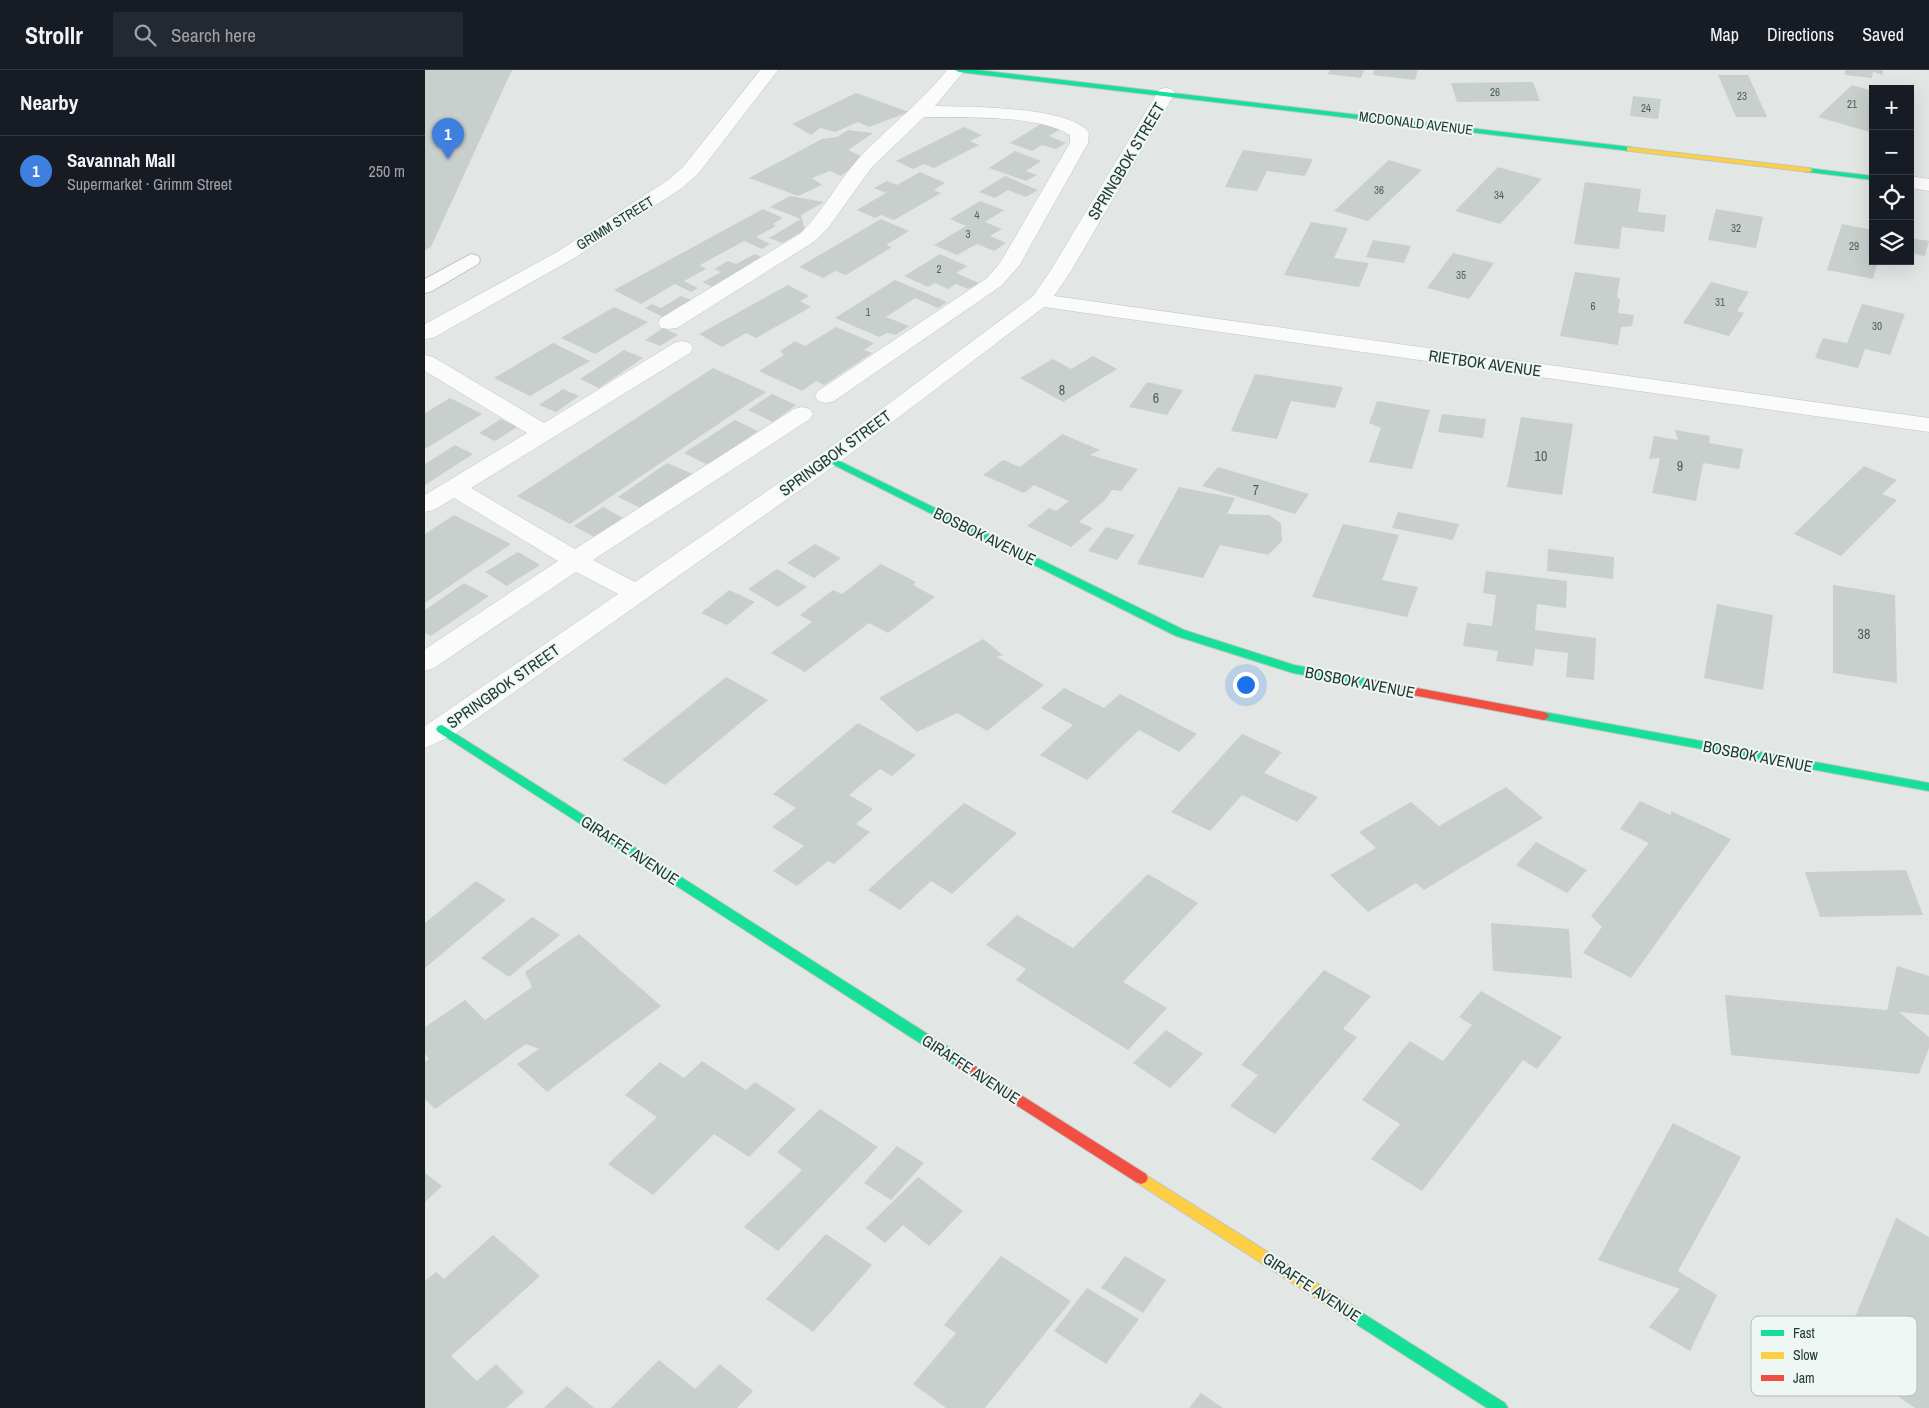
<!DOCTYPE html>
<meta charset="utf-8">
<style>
body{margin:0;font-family:"Archivo Narrow",sans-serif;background:#242831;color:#f1f3f6}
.controls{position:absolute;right:15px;top:15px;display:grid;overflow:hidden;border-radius:0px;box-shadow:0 5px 20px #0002}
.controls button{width:45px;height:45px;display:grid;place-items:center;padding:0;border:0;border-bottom:1px solid #363941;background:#171b24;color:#f1f3f6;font:25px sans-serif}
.you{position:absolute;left:820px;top:614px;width:18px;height:18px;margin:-12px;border:4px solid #fff;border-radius:50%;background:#1a73e8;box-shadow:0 0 0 8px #1a73e833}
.badge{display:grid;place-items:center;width:32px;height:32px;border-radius:50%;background:#647774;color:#fff;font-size:16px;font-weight:700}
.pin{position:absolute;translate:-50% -41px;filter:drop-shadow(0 1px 2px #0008)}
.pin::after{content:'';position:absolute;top:26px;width:18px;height:15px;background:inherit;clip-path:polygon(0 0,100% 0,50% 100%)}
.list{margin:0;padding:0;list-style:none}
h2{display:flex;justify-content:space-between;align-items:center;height:65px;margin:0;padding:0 20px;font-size:21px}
h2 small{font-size:16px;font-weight:400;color:#9ea1a6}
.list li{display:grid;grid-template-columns:32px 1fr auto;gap:15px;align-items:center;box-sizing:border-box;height:70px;padding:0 20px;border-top:1px solid #363941}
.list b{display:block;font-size:19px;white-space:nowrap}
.list p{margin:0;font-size:16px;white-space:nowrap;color:#9ea1a6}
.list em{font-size:16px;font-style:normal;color:#9ea1a6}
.icon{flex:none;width:28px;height:28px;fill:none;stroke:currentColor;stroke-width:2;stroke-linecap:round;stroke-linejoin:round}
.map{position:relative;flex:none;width:1504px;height:1338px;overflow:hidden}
header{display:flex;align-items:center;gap:30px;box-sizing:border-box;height:70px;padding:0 25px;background:#171b24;border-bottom:1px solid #363941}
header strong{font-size:24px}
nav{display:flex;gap:28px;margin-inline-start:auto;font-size:18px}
.search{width:350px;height:45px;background:#242831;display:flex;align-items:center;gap:12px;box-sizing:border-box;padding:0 18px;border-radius:0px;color:#9ea1a6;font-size:19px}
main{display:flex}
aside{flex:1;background:#171b24}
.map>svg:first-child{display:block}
</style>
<header>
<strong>Strollr</strong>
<div class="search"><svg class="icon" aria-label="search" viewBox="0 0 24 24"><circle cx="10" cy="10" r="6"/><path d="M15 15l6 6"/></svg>Search here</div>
<nav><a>Map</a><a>Directions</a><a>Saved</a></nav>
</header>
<main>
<aside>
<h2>Nearby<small></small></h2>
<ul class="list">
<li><span class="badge" style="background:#3f7fe0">1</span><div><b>Savannah Mall</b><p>Supermarket · Grimm Street</p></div><em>250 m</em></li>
</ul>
</aside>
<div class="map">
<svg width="1504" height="1338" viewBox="0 0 1504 1338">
<rect width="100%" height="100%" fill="#e2e7e6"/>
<g fill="#c9cfcd">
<polygon points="0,0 87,0 6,177 0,180"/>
<polygon points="905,0 939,0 936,8 903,4"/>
<polygon points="949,0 993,0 990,10 948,5"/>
<polygon points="1420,0 1458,0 1458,5 1448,2 1447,8 1420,5"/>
<polygon points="1293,5 1323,5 1342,47 1311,47"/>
<polygon points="1108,12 1115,31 1032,32 1026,13"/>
<polygon points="1427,15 1448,21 1448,63 1393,47"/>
<polygon points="431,23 484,42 444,57 433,52 410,62 395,58 386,65 367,54"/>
<polygon points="1208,26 1236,29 1233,49 1205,46"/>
<polygon points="619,52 636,59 624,66 641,73 631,79 617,75 607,81 585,73"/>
<polygon points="539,57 557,65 545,71 554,75 509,98 499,94 488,99 471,91"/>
<polygon points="423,60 448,63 423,80 440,88 416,106 405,101 387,108 397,115 373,126 324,108 397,69 412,67"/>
<polygon points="818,80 888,89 880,106 842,101 832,121 800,117"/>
<polygon points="590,81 616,91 601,101 612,105 601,111 564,98"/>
<polygon points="964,90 997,100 943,151 909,141"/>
<polygon points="1073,97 1117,109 1075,154 1030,141"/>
<polygon points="495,102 520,113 509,120 516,123 469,150 456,145 450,148 432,140 461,123 449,118 462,111 472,115"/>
<polygon points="580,106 613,120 601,127 583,120 570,128 554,122"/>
<polygon points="1160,112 1216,119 1213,142 1241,145 1239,162 1197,157 1194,179 1149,174"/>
<polygon points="365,126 399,132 376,145 380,160 357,173 344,168 376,149 345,137"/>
<polygon points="555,131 579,140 560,152 577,159 565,166 581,173 569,181 552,174 532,185 509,175 541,156 525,149"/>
<polygon points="338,139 358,148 348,154 351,156 331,167 345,174 337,179 319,171 275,195 281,199 259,211 273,218 266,222 250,214 216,234 189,220"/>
<polygon points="1291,139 1338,147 1331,178 1283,170"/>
<polygon points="456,149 484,161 461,175 467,177 421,205 410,201 398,208 374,197"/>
<polygon points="886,152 923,158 909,188 944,193 934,217 859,205"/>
<polygon points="1417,154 1448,160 1448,191 1453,191 1448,209 1402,200"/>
<polygon points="1485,168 1504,171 1500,186 1485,183"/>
<polygon points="948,170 986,176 979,193 941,187"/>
<polygon points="1028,183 1069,193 1044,229 1002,218"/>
<polygon points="330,184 338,188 287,217 278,212 296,202 289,199 303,191 311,194"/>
<polygon points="515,184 542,196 531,203 554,213 543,219 531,214 523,219 510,213 503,217 479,206"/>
<polygon points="1150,202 1195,208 1192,227 1195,229 1193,243 1209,245 1207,256 1196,257 1193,275 1135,266"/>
<polygon points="470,210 522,232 513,238 490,228 461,247 484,256 471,265 462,263 454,267 410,248"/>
<polygon points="1286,212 1324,222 1312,241 1319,243 1304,266 1258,253"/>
<polygon points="363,215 384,226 375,231 386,237 331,268 321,263 297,277 274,264"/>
<polygon points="256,226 266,230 238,247 220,238 227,234 236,238"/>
<polygon points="1437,234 1480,244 1465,285 1440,279 1433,298 1390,288 1398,268 1422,273"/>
<polygon points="189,237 223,252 170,284 136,268"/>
<polygon points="411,257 449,273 439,280 447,283 399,315 391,311 377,321 334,301 359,285 355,281 370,271 380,276"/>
<polygon points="238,258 253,265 235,276 220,270"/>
<polygon points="128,273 165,291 105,326 69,308"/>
<polygon points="199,280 218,288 174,318 155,309"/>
<polygon points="668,286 692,299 638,332 595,308 628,289 646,299"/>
<polygon points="288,298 341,322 145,454 92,426"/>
<polygon points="830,304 918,317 910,338 866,331 852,369 806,361"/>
<polygon points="722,312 758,320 742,345 704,337"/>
<polygon points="138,319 154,326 131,342 114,335"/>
<polygon points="347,324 371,335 348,352 323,340"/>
<polygon points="25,328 57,344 0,379 0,343"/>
<polygon points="952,331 1005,340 987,399 944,392 956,358 944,353"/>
<polygon points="1017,344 1061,349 1058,368 1013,362"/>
<polygon points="1096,347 1148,354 1137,425 1082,417"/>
<polygon points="76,349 92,357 70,371 54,363"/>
<polygon points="310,350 333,361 283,395 259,383"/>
<polygon points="1250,360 1285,366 1284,373 1318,379 1314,399 1278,393 1271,431 1227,423 1235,388 1224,389 1229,366 1253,370"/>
<polygon points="637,364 675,380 665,385 713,399 696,421 687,420 680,430 654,452 668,458 646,477 602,456 624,438 631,441 644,431 609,415 599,423 558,405 578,390 595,397"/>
<polygon points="30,375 48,384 0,415 0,394"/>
<polygon points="242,393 268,404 218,439 193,427"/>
<polygon points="1439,396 1472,410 1457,424 1472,430 1416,486 1369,464"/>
<polygon points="793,397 884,424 870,444 777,416"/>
<polygon points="754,417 810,428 802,444 844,445 856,453 857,471 843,485 795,475 778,508 712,494"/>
<polygon points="178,437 202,450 173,469 149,456"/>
<polygon points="973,442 1034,454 1028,470 967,458"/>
<polygon points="29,445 86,474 0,533 0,464"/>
<polygon points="918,454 974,465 957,510 993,517 982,547 887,527"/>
<polygon points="681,457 710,465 692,490 663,481"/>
<polygon points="390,474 416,488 389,508 362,493"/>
<polygon points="1123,479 1189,487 1188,509 1122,501"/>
<polygon points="93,482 115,495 82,516 60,502"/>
<polygon points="456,494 491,512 488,515 510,527 463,563 444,553 380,602 346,583 387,552 375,545 408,520 417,524"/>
<polygon points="352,499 382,517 353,537 323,519"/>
<polygon points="1061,501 1142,511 1141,538 1112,534 1110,560 1171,568 1169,610 1141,607 1143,583 1110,579 1108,596 1071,591 1073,581 1038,576 1042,553 1067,556 1071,525 1058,523"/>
<polygon points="39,513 64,526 6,566 0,563 0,540"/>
<polygon points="1408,515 1470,525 1472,613 1408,603"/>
<polygon points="304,520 330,532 302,555 276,543"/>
<polygon points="1292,534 1348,545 1338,620 1279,608"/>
<polygon points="558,569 578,585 572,587 619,615 562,661 532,643 492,662 454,628"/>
<polygon points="301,607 343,630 240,715 197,690"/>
<polygon points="639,618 679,638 695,624 772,664 754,682 714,660 662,710 615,685 648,655 616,638"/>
<polygon points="433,653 491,685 467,706 455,699 424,725 448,739 431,754 445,762 409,794 403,791 372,816 348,801 379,776 347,757 371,738 348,724"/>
<polygon points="817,664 857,682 839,703 893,727 872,752 817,725 785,761 746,742"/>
<polygon points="1081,717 1118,748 999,820 991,813 943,842 905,805 951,778 934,762 986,732 1014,756"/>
<polygon points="1215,731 1246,745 1246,741 1306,769 1206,908 1158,883 1177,857 1166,846 1224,773 1195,759"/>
<polygon points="539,733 592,763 527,824 506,811 475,840 443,820"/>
<polygon points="1111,772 1162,800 1142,823 1091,795"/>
<polygon points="1481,800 1498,845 1395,847 1380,802"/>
<polygon points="723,804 773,833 698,912 742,938 703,980 591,910 601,899 561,875 592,845 648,878"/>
<polygon points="51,811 81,830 0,898 0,853"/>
<polygon points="107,847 135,865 84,907 56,888"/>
<polygon points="1066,853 1144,859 1147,908 1068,901"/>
<polygon points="154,864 236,936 122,1022 92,994 114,979 101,974 10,1039 0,1029 0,992 4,989 0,984 0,957 40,930 60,950 107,917 100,902"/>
<polygon points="1472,896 1504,906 1504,945 1474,942 1504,967 1504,978 1494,1004 1306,985 1300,925 1462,940"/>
<polygon points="899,900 946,926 918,959 932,967 850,1064 805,1036 833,1005 816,995"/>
<polygon points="1056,921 1137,967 1112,999 1098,990 997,1121 946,1089 975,1054 937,1030 985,971 1018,991 1047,955 1034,947"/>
<polygon points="741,960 778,984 745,1018 708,993"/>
<polygon points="277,991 321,1020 330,1012 371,1039 324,1087 289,1064 228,1125 183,1094 232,1047 200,1025 235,992 259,1008"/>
<polygon points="395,1039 453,1077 353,1181 319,1157 377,1100 352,1082"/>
<polygon points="1248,1053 1316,1087 1253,1201 1292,1225 1265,1281 1224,1257 1255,1219 1173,1190"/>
<polygon points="472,1076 499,1093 466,1130 439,1113"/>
<polygon points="0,1103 17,1116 0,1132"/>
<polygon points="493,1107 538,1141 504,1176 478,1155 460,1173 441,1158"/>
<polygon points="1471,1148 1504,1167 1504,1338 1490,1338 1414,1286"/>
<polygon points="401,1164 447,1195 388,1262 341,1229"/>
<polygon points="68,1165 115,1206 26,1286 52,1311 71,1294 99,1322 81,1338 0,1338 0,1211 11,1202 19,1209"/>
<polygon points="576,1186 646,1231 560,1338 521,1338 488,1314 531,1263 519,1255"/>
<polygon points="700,1186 741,1210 718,1243 676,1218"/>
<polygon points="662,1218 714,1249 681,1294 629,1261"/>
<polygon points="234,1290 270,1319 295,1294 328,1321 312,1338 186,1338"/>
<polygon points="142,1316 169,1338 119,1338"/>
<polygon points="776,1323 798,1338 764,1338"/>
</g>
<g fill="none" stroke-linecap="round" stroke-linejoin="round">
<defs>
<polygon id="lane" points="46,184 53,186 55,190 53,194 7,221 0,223 0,209"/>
<g id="street">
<polygon points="335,0 353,0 273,104 257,118 146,190 8,268 0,269 0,254 132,182 243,110 259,96"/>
<path d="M522 0H540L510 36C543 37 646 36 664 63L663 73 594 196 576 216 409 331 401 333 393 331 390 326 393 321 562 208 575 193 645 73V65C613 44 538 48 499 47L447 97 403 158 390 171 252 258 244 259 236 258 233 253 236 248 376 163C399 140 413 111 435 87 463 57 496 33 522 0Z"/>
<polygon points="741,18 747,19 750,23 646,201 629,226 1504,348 1504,362 619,237 412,394 27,666 0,678 0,656 193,524 151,502 9,598 0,601 0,579 133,491 29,428 9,440 0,442 0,425 102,363 0,301 0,285 8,287 119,353 249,273 257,271 265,273 268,278 265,283 46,418 150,479 369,339 377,337 385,339 388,344 385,349 168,490 210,512 396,384 608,226 626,200 732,23 735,19"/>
<polygon points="1485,106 1504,109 1504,121 1485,118"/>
</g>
<g id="fast">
<polygon points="530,0 553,0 1205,77 1209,79 1205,81 534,2"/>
<polygon points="1381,98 1448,106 1448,110 1384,102 1381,102"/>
<polygon points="404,386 759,560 869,595 949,610 954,614 949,618 868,603 751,566 401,391 399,389"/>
<polygon points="1119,642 1504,713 1504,721 1115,649 1113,646"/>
<polygon points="17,655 542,989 544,993 542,997 537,998 532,997 13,662 11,659 13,656"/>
<polygon points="928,1237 1080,1333 1083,1338 1062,1338 923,1249 921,1244 923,1239"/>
</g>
<g id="slow">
<polygon points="1202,77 1384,98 1388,100 1384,102 1205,81 1202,81"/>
<polygon points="716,1102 933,1239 935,1244 933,1249 928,1251 923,1249 711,1112 709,1108 711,1104"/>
</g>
<g id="jam">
<polygon points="949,610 1119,642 1125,646 1119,650 945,617 944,614 945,611"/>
<polygon points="537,988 721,1104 723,1108 721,1112 716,1114 711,1112 532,997 530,993 532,989"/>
</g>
</defs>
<use href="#lane" stroke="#bfc4c3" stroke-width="2"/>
<use href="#street" stroke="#bfc4c3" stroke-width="1"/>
<use href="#fast" stroke="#bec5c3" stroke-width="2"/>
<use href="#slow" stroke="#bec5c3" stroke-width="2"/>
<use href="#jam" stroke="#bec5c3" stroke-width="2"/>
<use href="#lane" fill="#fbfbfb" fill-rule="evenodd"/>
<use href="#street" fill="#fbfbfb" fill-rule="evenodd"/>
<use href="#fast" fill="#16e098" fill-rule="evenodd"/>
<use href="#slow" fill="#ffcf43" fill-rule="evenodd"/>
<use href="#jam" fill="#f24e42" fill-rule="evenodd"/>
</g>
<g text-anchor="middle" stroke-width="4" stroke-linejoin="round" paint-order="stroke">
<g font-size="11" fill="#4b605c">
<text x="1070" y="26">26</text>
<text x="1317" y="30">23</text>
<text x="1427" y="38">21</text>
<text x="1221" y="42">24</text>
<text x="954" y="124">36</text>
<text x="1074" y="129">34</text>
<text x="552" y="149">4</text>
<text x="1311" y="162">32</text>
<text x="543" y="168">3</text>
<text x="1429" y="180">29</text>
<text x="514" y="203">2</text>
<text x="1036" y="209">35</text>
<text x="1295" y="236">31</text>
<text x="1168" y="240">6</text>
<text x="443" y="246">1</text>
<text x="1452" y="260">30</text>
</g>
<g font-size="14" fill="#203a36" stroke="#eff7f4">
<text transform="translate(991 53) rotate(7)" y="5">MCDONALD AVENUE</text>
<text transform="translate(190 153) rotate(-32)" y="5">GRIMM STREET</text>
</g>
<g font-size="14" fill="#4b605c">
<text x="637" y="325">8</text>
<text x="731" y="333">6</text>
<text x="1116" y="391">10</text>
<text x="1255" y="401">9</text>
<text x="831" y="425">7</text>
<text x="1439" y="569">38</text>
</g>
<g font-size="16" fill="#203a36" stroke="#eff7f4">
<text transform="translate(701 91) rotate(-59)" y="6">SPRINGBOK STREET</text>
<text transform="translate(1060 293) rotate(8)" y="6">RIETBOK AVENUE</text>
<text transform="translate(410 383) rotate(-36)" y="6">SPRINGBOK STREET</text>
<text transform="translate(560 466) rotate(26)" y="6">BOSBOK AVENUE</text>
<text transform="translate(935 612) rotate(11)" y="6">BOSBOK AVENUE</text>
<text transform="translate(78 616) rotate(-35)" y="6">SPRINGBOK STREET</text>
<text transform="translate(1333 686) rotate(11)" y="6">BOSBOK AVENUE</text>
<text transform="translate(205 780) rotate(33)" y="6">GIRAFFE AVENUE</text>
<text transform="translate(546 999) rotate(33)" y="6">GIRAFFE AVENUE</text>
<text transform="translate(887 1217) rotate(33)" y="6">GIRAFFE AVENUE</text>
</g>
</g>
<rect x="1326" y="1246" width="166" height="80" rx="8" fill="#eff7f4" stroke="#b1bebb" stroke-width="1"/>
<rect x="1336" y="1260" width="23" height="6" fill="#16e098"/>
<rect x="1336" y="1282" width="23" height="7" fill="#ffcf43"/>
<rect x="1336" y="1305" width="23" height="6" fill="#f24e42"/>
<g font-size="14" fill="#203a36">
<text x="1368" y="1268">Fast</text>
<text x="1368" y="1290">Slow</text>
<text x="1368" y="1313">Jam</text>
</g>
</svg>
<div class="controls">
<button>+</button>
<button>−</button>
<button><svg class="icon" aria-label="locate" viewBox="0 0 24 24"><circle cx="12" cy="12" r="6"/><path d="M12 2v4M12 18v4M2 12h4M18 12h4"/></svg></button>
<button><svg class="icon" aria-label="layers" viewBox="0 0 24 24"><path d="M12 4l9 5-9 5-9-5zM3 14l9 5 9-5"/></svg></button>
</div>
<div class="you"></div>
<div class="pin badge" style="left:23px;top:89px;background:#3f7fe0">1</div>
</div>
</main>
